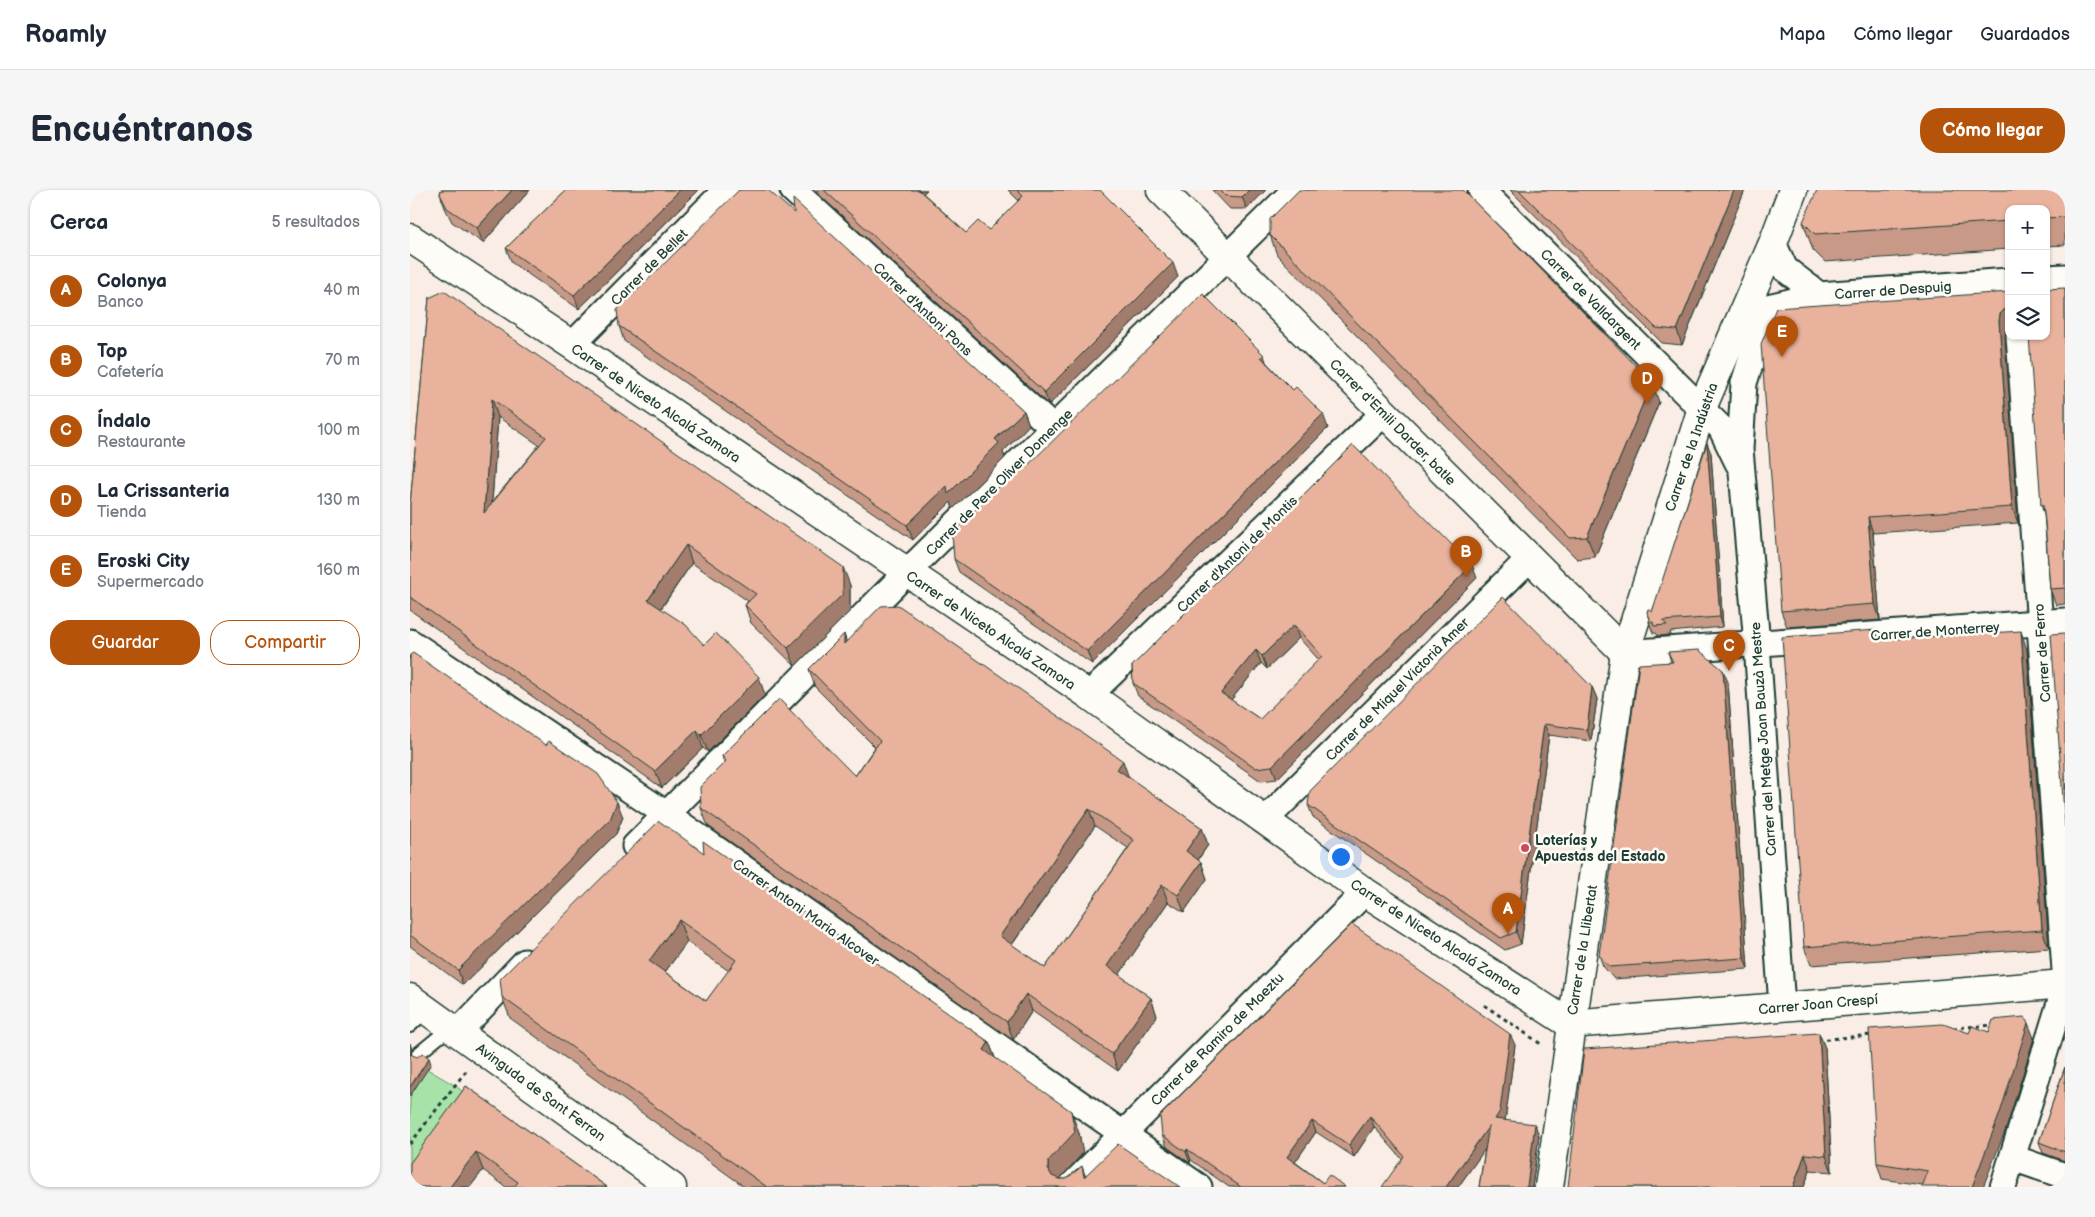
<!DOCTYPE html>
<html lang="es">
<meta charset="utf-8">
<style>
body{margin:0;font-family:"Balsamiq Sans",sans-serif;background:#f6f6f7;color:#1f2937}
.controls{position:absolute;right:15px;top:15px;display:grid;overflow:hidden;border-radius:10px;box-shadow:0 1px 4px #0004}
.controls button{width:45px;height:45px;display:grid;place-items:center;padding:0;border:0;border-bottom:1px solid #e0e1e3;background:#fff;color:#1f2937;font:25px sans-serif}
.you{position:absolute;left:930px;top:666px;width:18px;height:18px;margin:-12px;border:4px solid #fff;border-radius:50%;background:#1a73e8;box-shadow:0 0 0 8px #1a73e833}
.badge{display:grid;place-items:center;width:32px;height:32px;border-radius:50%;background:#b45309;color:#fff;font-size:16px;font-weight:700}
.pin{position:absolute;translate:-50% -41px;filter:drop-shadow(0 1px 2px #0008)}
.pin::after{content:'';position:absolute;top:26px;width:18px;height:15px;background:inherit;clip-path:polygon(0 0,100% 0,50% 100%)}
.list{margin:0;padding:0;list-style:none}
h2{display:flex;justify-content:space-between;align-items:center;height:65px;margin:0;padding:0 20px;font-size:21px}
h2 small{font-size:16px;font-weight:400;color:#747a83}
.list li{display:grid;grid-template-columns:32px 1fr auto;gap:15px;align-items:center;box-sizing:border-box;height:70px;padding:0 20px;border-top:1px solid #e0e1e3}
.list b{display:block;font-size:19px;white-space:nowrap}
.list p{margin:0;font-size:16px;white-space:nowrap;color:#747a83}
.list em{font-size:16px;font-style:normal;color:#747a83}
.actions{display:flex;gap:10px;padding:15px 20px}
.actions a{flex:1;padding:11px 0;border:1px solid #b45309;border-radius:20px;text-align:center;font-size:18px;color:#b45309}
.actions .main{background:#b45309;color:#fff}
.icon{flex:none;width:28px;height:28px;fill:none;stroke:currentColor;stroke-width:2;stroke-linecap:round;stroke-linejoin:round}
.map{position:relative;flex:none;width:1655px;height:997px;overflow:hidden;border-radius:20px}
header{display:flex;align-items:center;gap:30px;box-sizing:border-box;height:70px;padding:0 25px;background:#fff;border-bottom:1px solid #e0e1e3}
header strong{font-size:24px}
nav{display:flex;gap:28px;margin-inline-start:auto;font-size:18px}
.intro{display:flex;align-items:center;justify-content:space-between;box-sizing:border-box;height:120px;padding:0 30px}
h1{margin:0;font-size:35px}
.button{padding:12px 22px;border-radius:20px;background:#b45309;color:#fff;font-size:18px;font-weight:700}
main{display:flex;gap:30px;padding:0 30px}
aside{flex:1;background:#fff;border-radius:20px;box-shadow:0 1px 4px #0004}
.map>svg:first-child{display:block}
</style>
<header>
<strong>Roamly</strong>
<nav><a>Mapa</a><a>Cómo llegar</a><a>Guardados</a></nav>
</header>
<div class="intro"><h1>Encuéntranos</h1><a class="button">Cómo llegar</a></div>
<main>
<aside>
<h2>Cerca<small>5 resultados</small></h2>
<ul class="list">
<li><span class="badge">A</span><div><b>Colonya</b><p>Banco</p></div><em>40 m</em></li>
<li><span class="badge">B</span><div><b>Top</b><p>Cafetería</p></div><em>70 m</em></li>
<li><span class="badge">C</span><div><b>Índalo</b><p>Restaurante</p></div><em>100 m</em></li>
<li><span class="badge">D</span><div><b>La Crissanteria</b><p>Tienda</p></div><em>130 m</em></li>
<li><span class="badge">E</span><div><b>Eroski City</b><p>Supermercado</p></div><em>160 m</em></li>
</ul>
<div class="actions"><a class="main">Guardar</a><a>Compartir</a></div>
</aside>
<div class="map">
<svg width="1655" height="997" viewBox="0 0 1655 997">
<rect width="100%" height="100%" fill="#f9ede5"/>
<filter id="ink" filterUnits="userSpaceOnUse"><feTurbulence type="fractalNoise" baseFrequency=".02" numOctaves="2"/><feDisplacementMap in="SourceGraphic" scale="10" xChannelSelector="R" yChannelSelector="G"/><feConvolveMatrix kernelMatrix="1 2 1 2 8 2 1 2 1" color-interpolation-filters="sRGB"/></filter>
<g filter="url(#ink)">
<polygon fill="#a7e3a9" stroke="#63906e" points="17,879 46,896 59,907 0,990 0,906"/>
<g fill="none" stroke-linecap="round" stroke-linejoin="round">
<defs>
<g id="lane">
<polyline points="0,836 17,820"/>
<polyline points="8,864 41,837"/>
</g>
<g id="street">
<polyline points="383,0 643,238"/>
<polyline points="1071,0 1311,238 1328,273"/>
<polyline points="1363,53 1375,79 1409,105"/>
<polyline points="1636,88 1655,87"/>
<polyline points="1609,146 1655,780"/>
<polyline points="162,155 316,0"/>
<polyline points="0,452 256,624 789,997"/>
<polyline points="1215,463 1655,431"/>
<polyline points="679,505 974,223"/>
<polyline points="854,631 1120,368"/>
<polyline points="225,656 496,383 885,0"/>
<polyline points="1372,817 1347,454 1330,259 1334,193 1358,117 1409,105 1599,91"/>
<polyline points="48,842 115,772"/>
<polyline points="1603,968 1655,986"/>
<polyline points="660,997 955,702"/>
<polyline points="1593,997 1655,797"/>
</g>
<g id="secondary">
<polyline points="751,0 1215,463"/>
<polyline points="0,48 162,155 679,505 955,702 1160,834"/>
<polyline points="0,808 262,997"/>
<polyline points="1160,834 1655,794"/>
<polyline points="1139,997 1215,463 1292,218 1363,53 1383,0"/>
</g>
</defs>
<use href="#lane" stroke="#1f3d34" stroke-width="16"/>
<use href="#street" stroke="#1f3d34" stroke-width="29"/>
<use href="#secondary" stroke="#1f3d34" stroke-width="31"/>
<g stroke="#1f3d34" stroke-width="3" stroke-dasharray="4 4" stroke-linecap="butt">
<polyline points="1074,815 1131,854"/>
<polyline points="1543,838 1584,835"/>
<polyline points="1408,850 1462,845"/>
<polyline points="0,954 56,881"/>
</g>
<use href="#lane" stroke="#fdfcf7" stroke-width="12"/>
<use href="#street" stroke="#fdfcf7" stroke-width="25"/>
<use href="#secondary" stroke="#fdfcf7" stroke-width="28"/>
</g>
<g fill="#c89986" stroke="#1f3d34" fill-rule="evenodd">
<polygon points="31,0 120,0 73,53 42,32 35,18 30,4"/>
<polygon points="156,0 289,0 169,119 102,73 96,58"/>
<polygon points="404,0 517,0 513,3 556,43 579,40 609,11 598,0 690,0 768,87 639,215"/>
<polygon points="802,0 856,0 837,19 820,19"/>
<polygon points="1100,0 1335,0 1272,155 1252,153"/>
<polygon points="1655,0 1655,55 1636,56 1636,19 1599,19 1599,59 1415,72 1403,60 1393,32"/>
<polygon points="384,23 614,221 619,235 593,262 595,268 543,319 541,312 503,350 214,151 209,136"/>
<polygon points="860,45 1249,212 1185,367 1167,369 867,65"/>
<polygon points="1655,98 1655,414 1646,415 1640,399 1634,324 1631,315"/>
<polygon points="1599,102 1599,137 1596,140 1595,147 1608,333 1463,343 1470,430 1377,437 1371,421"/>
<path d="M19 108 440 395V421L385 476 341 433 335 415 338 411 282 373 251 419 294 455 355 505 298 562 293 558 252 598 0 420V315ZM88 227 129 255 82 312Z"/>
<polygon points="857,173 918,238 682,474 549,382 544,369 614,279"/>
<polygon points="1301,263 1313,437 1260,442 1261,445 1248,446 1246,443 1243,443 1239,432 1240,429 1237,422 1242,422"/>
<path d="M1067 388 867 589 851 591 728 506 723 493 722 476ZM889 448 909 470 850 529 821 510 851 473 857 479Z"/>
<polygon points="1469,450 1617,460 1639,758 1401,775 1394,757"/>
<path d="M436 452 719 588 792 638 798 655 788 670 791 672 797 689 774 722 758 712 709 785 741 808 747 826 708 881 622 821 603 850 298 636 291 618 314 573 312 566 445 586 465 557 405 497 399 479ZM685 636 718 658 635 778 602 755Z"/>
<polygon points="1258,462 1318,492 1338,779 1204,789 1193,776 1189,765 1261,472"/>
<polygon points="0,465 213,627 206,644 53,795 0,756"/>
<polygon points="1182,497 1187,509 1181,551 1139,545 1111,754 1095,760 903,627 898,615"/>
<path d="M294 663 579 852 585 868 669 943 673 963 650 989H656L672 976 675 985 770 997H335L100 828 92 807ZM277 752 319 781 296 811 255 782Z"/>
<polygon points="1579,842 1624,848 1596,939 1512,995 1472,989 1467,973 1559,843"/>
<polygon points="1409,843 1415,858 1422,982 1400,980 1394,997 1158,997"/>
<polygon points="1105,855 1095,930 1129,946 1122,997 1069,997 1075,959 1048,997 992,969 964,937 944,967 906,942 885,972 913,993 935,997 819,997 781,970 780,973 757,957 752,945"/>
<polygon points="1655,877 1655,971 1633,963 1629,952"/>
<polygon points="56,896 197,997 96,997 73,980 60,997 0,997"/>
</g>
<g fill="#a27d6d" stroke="#1f3d34">
<polygon points="102,0 120,0 73,53 67,38"/>
<polygon points="270,0 289,0 169,119 164,105"/>
<polygon points="505,0 517,0 508,8"/>
<polygon points="839,0 856,0 837,19 832,7"/>
<polygon points="1324,0 1335,0 1272,155 1267,140"/>
<polygon points="763,73 768,87 639,215 634,202"/>
<polygon points="1595,119 1599,129 1599,137 1596,140 1595,147 1608,333 1602,317 1589,131 1590,124"/>
<polygon points="854,165 858,178 851,167"/>
<polygon points="1242,192 1249,212 1185,367 1177,347"/>
<polygon points="82,209 88,227 80,340 74,323"/>
<polygon points="614,221 619,235 593,262 595,268 543,319 541,312 503,350 497,335"/>
<polygon points="913,224 918,238 682,474 677,461"/>
<polygon points="1297,253 1301,263 1313,437 1310,427"/>
<polygon points="1458,327 1463,343 1470,430 1465,414"/>
<polygon points="276,355 282,373 244,428 238,410"/>
<polygon points="1062,375 1067,388 867,589 862,576"/>
<polygon points="433,377 440,395 440,421 385,476 378,458"/>
<polygon points="884,435 889,448 857,479 852,466"/>
<polygon points="1466,440 1473,459 1467,450"/>
<polygon points="1611,441 1617,460 1639,758 1632,740"/>
<polygon points="434,444 440,462 434,454"/>
<polygon points="846,460 851,473 816,516 811,503"/>
<polygon points="1313,480 1318,492 1338,779 1334,768"/>
<polygon points="349,487 355,505 298,562 291,545"/>
<polygon points="1182,497 1187,509 1181,551 1177,540"/>
<polygon points="1134,534 1139,545 1111,754 1106,742"/>
<polygon points="287,540 293,558 252,598 245,581"/>
<polygon points="713,571 719,588 707,579"/>
<polygon points="207,612 213,627 206,644 53,795 48,780"/>
<polygon points="679,619 685,636 596,763 590,746"/>
<polygon points="792,638 798,655 782,678 776,661"/>
<polygon points="791,672 797,689 774,722 768,705"/>
<polygon points="752,695 758,712 703,794 697,776"/>
<polygon points="269,730 277,752 247,793 239,771"/>
<polygon points="616,804 622,821 603,850 597,832"/>
<polygon points="741,808 747,826 708,881 702,864"/>
<polygon points="1618,833 1624,848 1596,939 1573,997 1562,997"/>
<polygon points="1409,843 1415,858 1422,982 1416,966"/>
<polygon points="1100,844 1105,855 1095,932 1085,929"/>
<polygon points="579,852 587,873 574,860"/>
<polygon points="0,853 2,859 0,865"/>
<polygon points="19,868 21,874 0,906 0,897"/>
<polygon points="661,921 669,943 673,963 646,993 638,979 638,971"/>
<polygon points="960,926 964,937 944,967 939,955"/>
<polygon points="902,931 906,942 881,978 877,967"/>
<polygon points="1125,934 1129,946 1122,997 1117,997"/>
<polygon points="1079,936 1083,948 1048,997 1036,997"/>
<polygon points="777,959 781,970 780,973 776,962"/>
<polygon points="66,962 73,980 60,997 40,997"/>
<polygon points="1395,964 1400,980 1394,997 1383,997"/>
</g>
<g fill="#e8b29c" stroke="#1f3d34" fill-rule="evenodd">
<polygon points="31,0 102,0 67,38 37,18 30,4"/>
<polygon points="156,0 270,0 164,105 96,58"/>
<polygon points="329,0 358,0 384,23 383,9 614,221 585,249 589,253 538,304 537,296 497,335 209,136 207,120"/>
<polygon points="414,0 509,0 556,43 568,31 579,40 613,6 607,0 690,0 763,73 634,202"/>
<polygon points="810,0 839,0 832,7 816,6"/>
<polygon points="889,0 1053,0 1242,192 1177,347 1160,348 860,45 860,29"/>
<polygon points="1109,0 1324,0 1267,140 1246,138"/>
<polygon points="1407,0 1655,0 1655,27 1636,28 1636,19 1599,19 1599,31 1405,44 1393,32"/>
<polygon points="1655,98 1655,398 1640,399 1635,332 1633,315 1631,315 1619,146 1636,146 1636,99"/>
<path d="M34 101 433 377V404L378 458 335 415 346 404 276 355 238 410 276 435 294 455 306 443 349 487 291 545 287 540 245 581 0 407V315L19 108ZM82 209 136 247 74 323Z"/>
<polygon points="1599,102 1599,117 1595,119 1590,124 1589,131 1602,317 1458,327 1465,414 1371,421 1351,154 1366,118"/>
<polygon points="793,104 854,165 851,167 867,184 883,200 886,197 913,224 677,461 544,369 542,343 610,275 614,279"/>
<polygon points="1297,253 1310,427 1253,431 1257,435 1244,436 1243,432 1239,432 1240,428 1237,422 1238,419 1242,422"/>
<path d="M943 255 1062 375 862 576 846 578 723 493 722 476ZM884 435 912 466 850 529 811 503 846 460 852 466Z"/>
<polygon points="1093,407 1182,497 1177,540 1134,534 1106,742 1091,748 898,615 900,601"/>
<path d="M488 415 713 571 707 579 792 638 776 661 791 672 768 705 752 695 697 776 741 808 702 864 616 804 597 832 291 618 290 597 316 571 312 566 369 509 445 586 470 551 399 479 434 444V454L471 416ZM679 619 724 650 635 778 590 746Z"/>
<polygon points="1466,440 1467,450 1611,441 1632,740 1394,757 1372,447"/>
<polygon points="1655,443 1655,637 1641,444"/>
<polygon points="1289,460 1313,480 1334,768 1199,777 1189,765 1229,474 1263,472 1258,462"/>
<polygon points="3,463 136,555 139,551 188,584 207,612 200,630 48,780 0,745 0,465"/>
<path d="M249 631 294 663 293 651 579 852 574 860 661 921 665 942 638 971V979L642 986 649 989H656L672 976 674 987 708 954 770 997H357L92 807 90 789ZM269 730 326 770 296 811 239 771Z"/>
<polygon points="942,734 1100,844 1090,921 1085,929 1125,934 1117,997 1069,997 1079,936 1036,997 972,997 994,966 960,926 939,955 902,931 877,967 913,993 919,985 935,997 831,997 777,959 776,962 752,945 750,926"/>
<polygon points="1614,827 1618,833 1590,923 1562,997 1512,997 1518,981 1467,973 1459,839 1533,834 1559,843 1562,836 1579,842 1583,830"/>
<polygon points="1409,843 1416,966 1395,964 1383,997 1158,997 1174,859"/>
<polygon points="13,863 19,868 0,897 0,864 7,867"/>
<polygon points="1655,877 1655,962 1629,952"/>
<polygon points="56,896 197,997 104,997 108,992 66,962 40,997 0,997 0,973"/>
</g>
</g>
<circle fill="#d1495b" stroke="#fdfcf7" stroke-width="2" cx="1115" cy="658" r="5"/>
<g text-anchor="middle" stroke-width="5" stroke-linejoin="round" paint-order="stroke">
<g font-size="14" fill="#1f3d34" stroke="#fdfcf7">
<text transform="translate(239 77) rotate(-45)" y="5">Carrer de Bellet</text>
<text transform="translate(1483 100) rotate(-4)" y="5">Carrer de Despuig</text>
<text transform="translate(1181 109) rotate(45)" y="5">Carrer de Valldargent</text>
<text transform="translate(513 119) rotate(43)" y="5">Carrer d'Antoni Pons</text>
<text transform="translate(246 213) rotate(34)" y="5">Carrer de Niceto Alcalá Zamora</text>
<text transform="translate(983 232) rotate(45)" y="5">Carrer d'Emili Darder, batle</text>
<text transform="translate(1281 257) rotate(-71)" y="5">Carrer de la Indústria</text>
<text transform="translate(589 292) rotate(-45)" y="5">Carrer de Pere Oliver Domenge</text>
<text transform="translate(827 364) rotate(-44)" y="5">Carrer d'Antoni de Montis</text>
<text transform="translate(581 440) rotate(34)" y="5">Carrer de Niceto Alcalá Zamora</text>
<text transform="translate(1525 441) rotate(-4)" y="5">Carrer de Monterrey</text>
<text transform="translate(1632 463) rotate(-94)" y="5">Carrer de Ferro</text>
<text transform="translate(987 499) rotate(-45)" y="5">Carrer de Miquel Victorià Amer</text>
<text transform="translate(1353 549) rotate(-94)" y="5">Carrer del Metge Joan Bauzà Mestre</text>
<text transform="translate(396 722) rotate(35)" y="5">Carrer Antoni Maria Alcover</text>
<text transform="translate(1026 747) rotate(33)" y="5">Carrer de Niceto Alcalá Zamora</text>
<text transform="translate(1172 760) rotate(-81)" y="5">Carrer de la Llibertat</text>
<text transform="translate(1408 814) rotate(-5)" y="5">Carrer Joan Crespí</text>
<text transform="translate(807 849) rotate(-45)" y="5">Carrer de Ramiro de Maeztu</text>
<text transform="translate(131 902) rotate(36)" y="5">Avinguda de Sant Ferran</text>
</g>
<g font-size="14" font-weight="bold" fill="#1f3d34" stroke="#fdfcf7" text-anchor="start">
<text x="1125" y="655">Loterías y<tspan x="1125" dy="16">Apuestas del Estado</tspan></text>
</g>
</g>
</svg>
<div class="controls">
<button>+</button>
<button>−</button>
<button><svg class="icon" aria-label="layers" viewBox="0 0 24 24"><path d="M12 4l9 5-9 5-9-5zM3 14l9 5 9-5"/></svg></button>
</div>
<div class="you"></div>
<div class="pin badge" style="left:1098px;top:744px">A</div>
<div class="pin badge" style="left:1056px;top:387px">B</div>
<div class="pin badge" style="left:1319px;top:481px">C</div>
<div class="pin badge" style="left:1237px;top:214px">D</div>
<div class="pin badge" style="left:1372px;top:167px">E</div>
</div>
</main>
